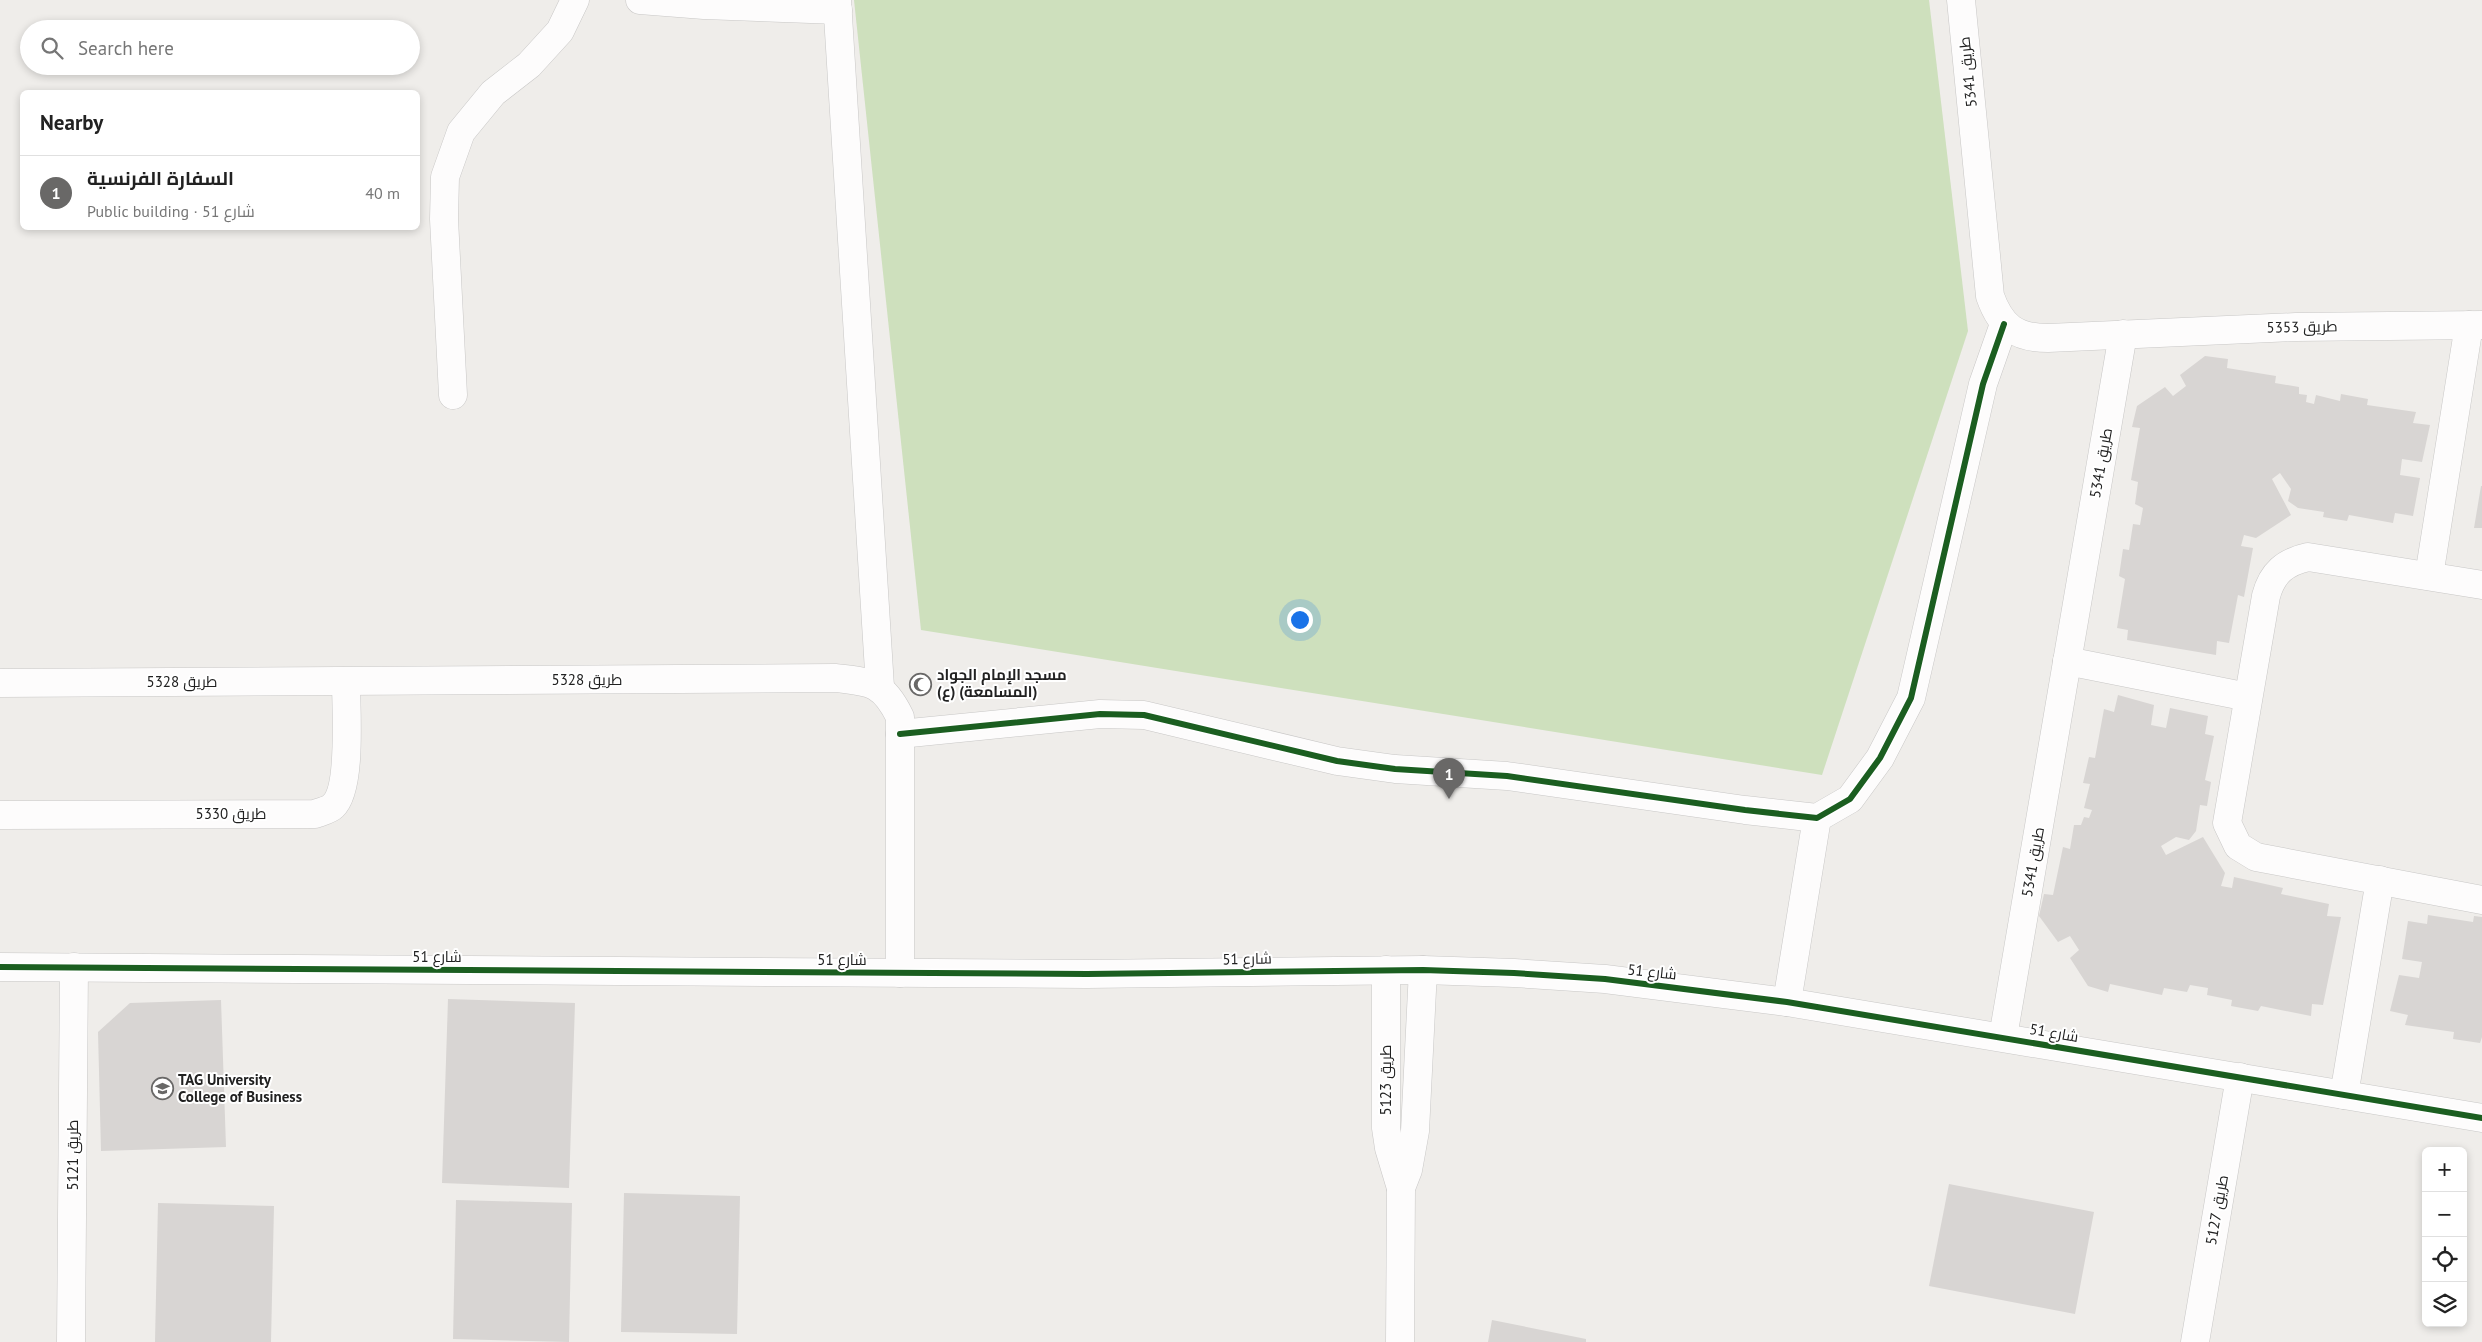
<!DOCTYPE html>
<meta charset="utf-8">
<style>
body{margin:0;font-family:"PT Sans",Cairo,sans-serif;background:#f2f2f2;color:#222}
.controls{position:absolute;right:15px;bottom:15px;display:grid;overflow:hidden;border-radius:8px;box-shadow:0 2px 8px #0003}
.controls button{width:45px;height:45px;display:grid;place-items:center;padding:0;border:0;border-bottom:1px solid #e0e0e0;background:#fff;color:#222;font:25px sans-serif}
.you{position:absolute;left:1299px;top:619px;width:18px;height:18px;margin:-12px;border:4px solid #fff;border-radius:50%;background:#1a73e8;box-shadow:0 0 0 8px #1a73e833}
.badge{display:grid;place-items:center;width:32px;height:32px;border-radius:50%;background:#696867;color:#fff;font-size:16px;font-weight:700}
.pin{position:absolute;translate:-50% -41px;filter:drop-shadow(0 1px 2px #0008)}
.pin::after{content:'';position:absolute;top:26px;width:18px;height:15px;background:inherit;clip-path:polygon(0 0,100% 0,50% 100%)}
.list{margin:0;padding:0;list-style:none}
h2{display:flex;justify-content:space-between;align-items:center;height:65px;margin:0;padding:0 20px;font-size:21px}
h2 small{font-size:16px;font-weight:400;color:#767676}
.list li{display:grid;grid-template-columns:32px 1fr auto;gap:15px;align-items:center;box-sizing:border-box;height:75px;padding:0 20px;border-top:1px solid #e0e0e0}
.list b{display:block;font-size:19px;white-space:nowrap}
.list p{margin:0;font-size:16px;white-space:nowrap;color:#767676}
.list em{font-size:16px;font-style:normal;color:#767676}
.icon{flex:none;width:28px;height:28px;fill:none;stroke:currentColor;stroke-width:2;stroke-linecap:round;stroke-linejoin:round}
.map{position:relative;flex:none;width:2482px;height:1342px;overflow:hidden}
.search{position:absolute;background:#fff;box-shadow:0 2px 8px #0003;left:20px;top:20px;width:400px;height:55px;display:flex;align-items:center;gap:12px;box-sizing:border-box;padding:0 18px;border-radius:28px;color:#767676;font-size:19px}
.panel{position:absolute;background:#fff;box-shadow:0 2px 8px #0003;left:20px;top:90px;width:400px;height:140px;border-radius:8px}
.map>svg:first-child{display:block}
</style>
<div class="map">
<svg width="2482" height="1342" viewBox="0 0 2482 1342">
<rect width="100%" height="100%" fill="#efedea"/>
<polygon fill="#cee0bd" points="854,0 1929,0 1968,331 1822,775 921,630"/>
<g fill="#d8d5d3">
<polygon points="2205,356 2228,359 2227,368 2276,376 2275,383 2299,387 2299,394 2307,395 2306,402 2314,404 2316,395 2340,401 2341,394 2368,399 2367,405 2416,412 2413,423 2430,425 2422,462 2402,459 2400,475 2420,478 2413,516 2395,513 2393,523 2349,515 2347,521 2323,517 2324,512 2298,508 2288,501 2291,489 2280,473 2272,479 2291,515 2256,538 2244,535 2241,546 2253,548 2244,597 2238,595 2229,643 2217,641 2216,655 2127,640 2128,630 2117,628 2125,579 2119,576 2123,549 2129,550 2133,524 2140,525 2143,508 2135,504 2138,482 2131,480 2140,428 2132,427 2137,406 2165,387 2173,396 2186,386 2180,375"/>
<polygon points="2481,486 2482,486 2482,528 2474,528"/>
<polygon points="2118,695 2154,705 2151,725 2166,728 2170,708 2208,716 2205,734 2214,736 2205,780 2211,782 2207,806 2200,805 2196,831 2189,840 2176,837 2161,846 2166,855 2203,837 2225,873 2221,886 2232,888 2234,877 2283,888 2281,894 2329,904 2327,916 2341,917 2323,1005 2312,1004 2311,1016 2261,1006 2258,1011 2231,1006 2232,1000 2207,995 2208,988 2190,985 2187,992 2164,988 2162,995 2110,984 2108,992 2088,986 2070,958 2079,950 2070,936 2058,942 2039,916 2044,894 2053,895 2063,847 2070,849 2074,825 2081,825 2084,817 2089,818 2092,810 2084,808 2090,784 2083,783 2089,757 2095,758 2104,709 2114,712"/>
<polygon points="2428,915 2473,922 2474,916 2482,917 2482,1037 2480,1043 2453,1039 2454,1032 2405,1025 2408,1015 2390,1011 2399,975 2419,978 2422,962 2402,959 2408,921 2427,924"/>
<polygon points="448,999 575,1003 569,1188 442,1183"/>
<polygon points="221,1000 226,1147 101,1151 98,1032 130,1003"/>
<polygon points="1949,1184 2094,1212 2075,1314 1929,1286"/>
<polygon points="624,1193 740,1196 737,1334 621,1332"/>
<polygon points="456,1200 572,1203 569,1342 453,1339"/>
<polygon points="158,1203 274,1206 271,1342 155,1342"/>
<polygon points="1492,1320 1586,1339 1586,1342 1488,1342"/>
</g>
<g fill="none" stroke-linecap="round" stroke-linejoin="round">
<defs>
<g id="minor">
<polyline points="640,0 704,5 838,10"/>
<polyline points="837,0 880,687"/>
<path d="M1961 0 1990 296C2001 327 2016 338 2048 338L2296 327 2482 325"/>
<polyline points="453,395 444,219 445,177 461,132 493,93 529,65 560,31 575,0"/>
<polyline points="2429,576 2469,325"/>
<path d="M2482 585 2308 557C2285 562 2272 573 2266 596L2227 823 2238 846 2256 857 2482 900"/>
<polyline points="2067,661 2248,697"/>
<path d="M0 683 835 678C871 682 883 682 900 717V973"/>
<polyline points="900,734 1100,714 1144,715 1337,761 1395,769 1507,776 1745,810 1817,818 1850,799 1880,758 1911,698 1983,384 2004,324"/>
<path d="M0 815 315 814C320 812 329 810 333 806 352 789 346 708 346 682"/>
<polyline points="0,967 1087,974 1423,970 1514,973 1605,979 1787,1002 2482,1118"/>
<polyline points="1386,970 1386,1128 1389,1148 1401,1188"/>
<polyline points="1787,1002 1817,818"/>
<polyline points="2003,1037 2123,334"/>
<polyline points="2344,1095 2380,880"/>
<polyline points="71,1342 74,967"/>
<polyline points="1400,1342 1401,1188 1408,1170 1415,1131 1423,970"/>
<polyline points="2195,1342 2240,1077"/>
</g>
</defs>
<use href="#minor" stroke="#c8c7c6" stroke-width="29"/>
<use href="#minor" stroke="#fdfcfc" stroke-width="28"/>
<defs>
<g id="cycleway">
<polyline points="900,734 1100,714 1144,715 1337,761 1395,769 1507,776 1745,810 1817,818 1850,799 1880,758 1911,698 1983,384 2004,324"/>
<polyline points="0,967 1087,974 1423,970 1514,973 1605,979 1787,1002 2482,1118"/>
</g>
</defs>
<use href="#cycleway" stroke="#fff" stroke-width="9"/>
<use href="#cycleway" stroke="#1b5e20" stroke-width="6"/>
</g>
<defs>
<symbol id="mosque-ring" viewBox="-11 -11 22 22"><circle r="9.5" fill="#fff" stroke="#696867" stroke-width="1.5"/><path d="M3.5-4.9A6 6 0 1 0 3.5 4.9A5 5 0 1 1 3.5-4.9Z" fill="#696867"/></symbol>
<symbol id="university-ring" viewBox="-11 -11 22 22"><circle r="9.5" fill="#fff" stroke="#696867" stroke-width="1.5"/><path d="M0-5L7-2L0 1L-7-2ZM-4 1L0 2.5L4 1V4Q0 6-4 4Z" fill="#696867"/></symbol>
</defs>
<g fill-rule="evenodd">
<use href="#mosque-ring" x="908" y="672" width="25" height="25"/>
<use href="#university-ring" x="150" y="1076" width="25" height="25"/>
</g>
<g text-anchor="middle" stroke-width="4" stroke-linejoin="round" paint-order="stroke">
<g font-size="15" fill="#212121" stroke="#fff">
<text transform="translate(1968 72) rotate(-96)" y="5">طريق 5341</text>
<text transform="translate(2302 327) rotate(-1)" y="5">طريق 5353</text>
<text transform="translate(2101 463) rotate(-80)" y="5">طريق 5341</text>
<text x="587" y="685">طريق 5328</text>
<text x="182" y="687">طريق 5328</text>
<text x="231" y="819">طريق 5330</text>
<text transform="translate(2033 862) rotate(-80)" y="5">طريق 5341</text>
<text x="437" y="962">شارع 51</text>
<text transform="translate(1247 959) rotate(-1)" y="5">شارع 51</text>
<text x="842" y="965">شارع 51</text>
<text transform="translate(1652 972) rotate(6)" y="5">شارع 51</text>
<text transform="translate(2054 1033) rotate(10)" y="5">شارع 51</text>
<text transform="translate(1386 1080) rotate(-90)" y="5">طريق 5123</text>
<text transform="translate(73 1155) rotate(-90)" y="5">طريق 5121</text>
<text transform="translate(2217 1210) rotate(-80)" y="5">طريق 5127</text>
</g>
<g font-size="15" font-weight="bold" fill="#212121" stroke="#fff" text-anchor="start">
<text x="937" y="680">مسجد الإمام الجواد<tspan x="937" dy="17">(ع) (المسامعة)</tspan></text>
<text x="178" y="1085">TAG University<tspan x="178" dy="17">College of Business</tspan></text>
</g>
</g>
</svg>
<div class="controls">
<button>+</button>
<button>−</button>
<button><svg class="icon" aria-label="locate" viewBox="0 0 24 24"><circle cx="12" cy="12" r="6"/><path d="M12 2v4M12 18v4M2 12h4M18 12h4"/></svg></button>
<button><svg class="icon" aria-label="layers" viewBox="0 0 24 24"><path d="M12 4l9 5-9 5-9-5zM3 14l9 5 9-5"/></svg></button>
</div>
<div class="you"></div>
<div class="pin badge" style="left:1449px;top:799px">1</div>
<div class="search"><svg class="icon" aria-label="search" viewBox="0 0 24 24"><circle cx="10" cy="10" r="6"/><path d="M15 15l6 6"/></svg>Search here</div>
<section class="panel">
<h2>Nearby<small></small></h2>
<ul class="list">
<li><span class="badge">1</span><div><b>السفارة الفرنسية</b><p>Public building · شارع 51</p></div><em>40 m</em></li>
</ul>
</section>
</div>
